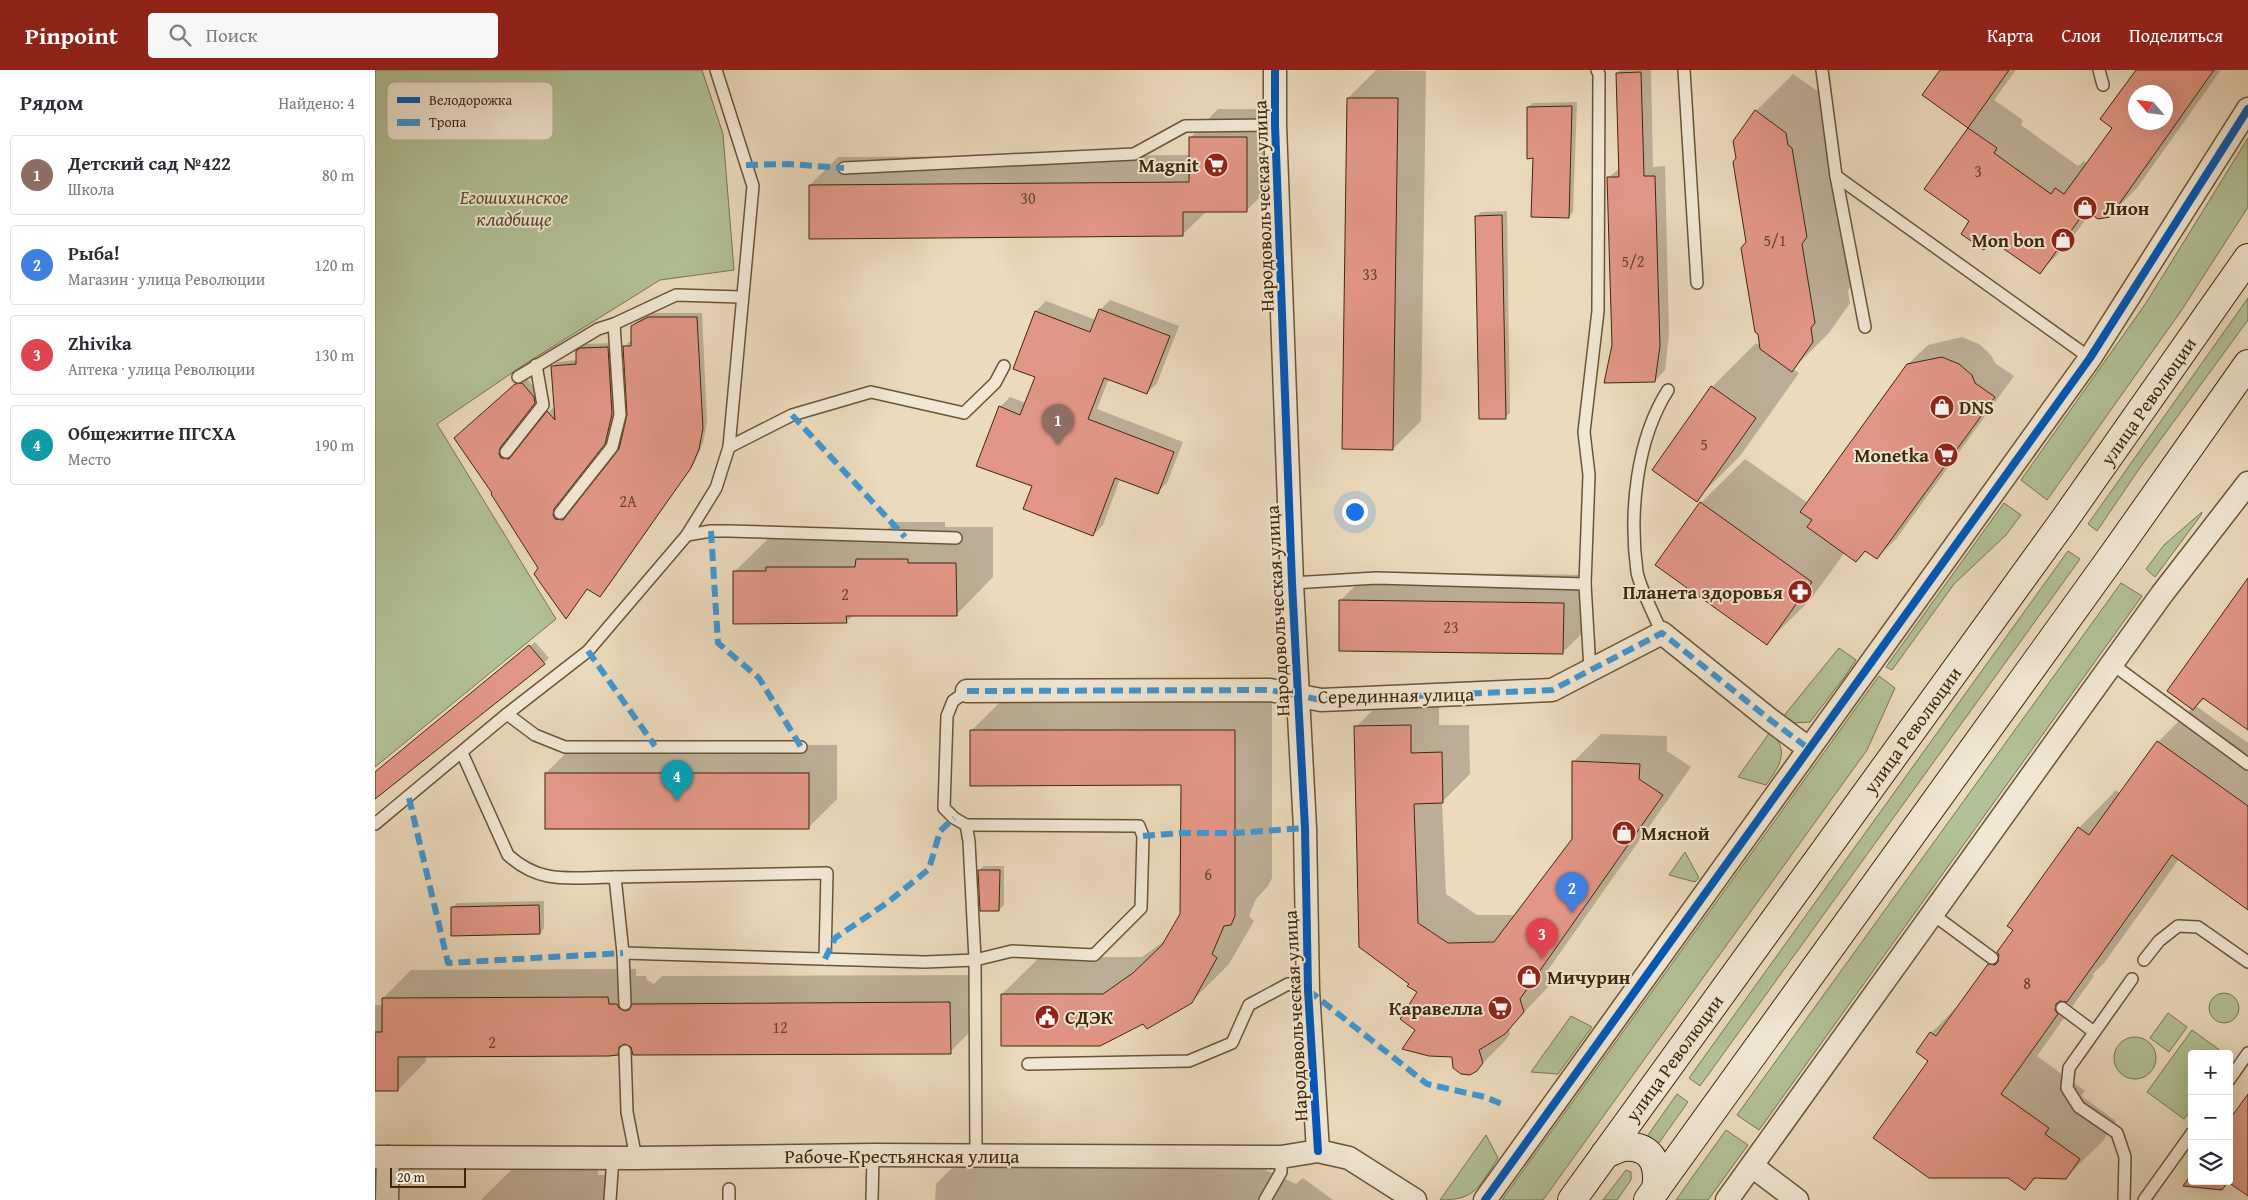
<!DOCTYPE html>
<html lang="ru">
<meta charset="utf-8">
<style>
body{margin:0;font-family:"Gentium Book Plus",serif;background:#f7f7f7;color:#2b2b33}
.controls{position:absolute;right:15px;bottom:15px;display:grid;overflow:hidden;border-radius:5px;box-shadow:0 5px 20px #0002}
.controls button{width:45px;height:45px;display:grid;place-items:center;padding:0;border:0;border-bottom:1px solid #e1e1e2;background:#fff;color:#2b2b33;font:25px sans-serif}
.compass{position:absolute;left:1753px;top:15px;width:45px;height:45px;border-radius:50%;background:#fff;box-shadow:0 5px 20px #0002;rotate:298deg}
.scale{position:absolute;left:15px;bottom:12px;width:76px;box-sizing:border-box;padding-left:5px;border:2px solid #3e2709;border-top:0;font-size:14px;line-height:18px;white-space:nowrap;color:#3e2709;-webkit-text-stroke:4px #f2e7d3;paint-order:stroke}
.you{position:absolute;left:979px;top:441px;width:18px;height:18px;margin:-12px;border:4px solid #fff;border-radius:50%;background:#1a73e8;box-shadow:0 0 0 8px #1a73e833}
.badge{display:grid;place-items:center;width:32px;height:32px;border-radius:50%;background:#8f2418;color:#fff;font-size:16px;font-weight:700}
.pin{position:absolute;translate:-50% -41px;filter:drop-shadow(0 1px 2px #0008)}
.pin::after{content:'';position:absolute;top:26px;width:18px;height:15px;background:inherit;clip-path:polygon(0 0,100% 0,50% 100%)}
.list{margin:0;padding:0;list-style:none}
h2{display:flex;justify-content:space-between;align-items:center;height:65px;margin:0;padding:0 20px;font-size:21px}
h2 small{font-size:16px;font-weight:400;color:#7c7c81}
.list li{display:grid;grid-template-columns:32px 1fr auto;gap:15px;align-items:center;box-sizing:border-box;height:80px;margin:0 10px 10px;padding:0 10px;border:1px solid #e1e1e2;border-radius:5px}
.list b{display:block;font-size:19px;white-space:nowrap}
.list p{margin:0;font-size:16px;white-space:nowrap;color:#7c7c81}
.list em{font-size:16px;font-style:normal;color:#7c7c81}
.icon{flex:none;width:28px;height:28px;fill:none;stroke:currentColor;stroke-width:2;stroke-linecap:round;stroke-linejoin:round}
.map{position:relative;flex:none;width:1873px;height:1130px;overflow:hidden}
header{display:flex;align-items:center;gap:30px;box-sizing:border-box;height:70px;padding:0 25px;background:#8f2418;color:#fff}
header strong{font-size:24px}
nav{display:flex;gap:28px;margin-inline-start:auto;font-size:18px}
.search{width:350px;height:45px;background:#f7f7f7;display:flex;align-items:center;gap:12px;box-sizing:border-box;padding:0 18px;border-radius:5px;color:#7c7c81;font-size:19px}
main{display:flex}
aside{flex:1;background:#fff}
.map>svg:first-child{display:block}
</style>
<header>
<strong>Pinpoint</strong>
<div class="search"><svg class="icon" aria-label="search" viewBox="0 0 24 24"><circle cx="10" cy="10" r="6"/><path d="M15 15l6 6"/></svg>Поиск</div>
<nav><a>Карта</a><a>Слои</a><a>Поделиться</a></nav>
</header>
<main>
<aside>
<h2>Рядом<small>Найдено: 4</small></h2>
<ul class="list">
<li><span class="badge" style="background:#8d6e63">1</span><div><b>Детский сад №422</b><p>Школа</p></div><em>80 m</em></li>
<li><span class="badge" style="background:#3f7fe0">2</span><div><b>Рыба!</b><p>Магазин · улица Революции</p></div><em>120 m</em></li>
<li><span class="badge" style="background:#e0444e">3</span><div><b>Zhivika</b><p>Аптека · улица Революции</p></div><em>130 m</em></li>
<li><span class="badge" style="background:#0f9aa8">4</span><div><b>Общежитие ПГСХА</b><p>Место</p></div><em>190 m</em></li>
</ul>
</aside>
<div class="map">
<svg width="1873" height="1130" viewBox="0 0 1873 1130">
<rect width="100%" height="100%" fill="#ebdabc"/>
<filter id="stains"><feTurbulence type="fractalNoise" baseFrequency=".004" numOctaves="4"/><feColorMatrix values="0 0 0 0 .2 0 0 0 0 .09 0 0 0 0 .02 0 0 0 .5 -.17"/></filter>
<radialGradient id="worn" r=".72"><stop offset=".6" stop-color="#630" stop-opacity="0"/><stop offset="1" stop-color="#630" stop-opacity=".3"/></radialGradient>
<g fill="#b2c195" stroke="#78744f">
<polygon points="0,0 327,0 348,64 359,200 285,210 150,294 62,354 181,549 0,697"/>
<polygon points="1873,68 1873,137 1806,241 1672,430 1646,410 1771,233"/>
<polygon points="1873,228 1873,250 1764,399 1722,461 1713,454"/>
<polygon points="1629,433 1646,445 1631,465 1579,514 1517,600 1511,597"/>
<polygon points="1827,442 1826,445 1780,507 1771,499 1789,475"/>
<polygon points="1693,481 1705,489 1325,1016 1314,1008"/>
<polygon points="1746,513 1767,526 1384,1060 1362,1045"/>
<polygon points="1464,578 1481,590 1468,609 1435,652 1416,653 1407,648"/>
<polygon points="1504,606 1520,618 1492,680 1168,1130 1127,1130"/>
<path d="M1395 662C1416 680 1404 697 1391 715L1363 707Z"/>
<polygon points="1310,782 1324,808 1320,812 1294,805"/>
<circle cx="1849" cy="938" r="15"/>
<polygon points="1793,943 1812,957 1794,982 1775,968"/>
<polygon points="1196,946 1217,957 1183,1004 1156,1002"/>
<polygon points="1817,960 1850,984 1817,984 1817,1039 1809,1049 1772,1022"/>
<circle cx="1760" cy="988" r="21"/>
<polygon points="1302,1024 1313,1032 1281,1077 1278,1070 1271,1068"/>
<polygon points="1351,1060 1373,1075 1333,1130 1301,1130"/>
<path d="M1111 1065 1123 1088C1104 1116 1102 1130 1065 1130Z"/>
<polygon points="1251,1100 1256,1102 1256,1110 1242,1130 1228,1130"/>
</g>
<g fill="#0003" fill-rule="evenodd">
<polygon points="1001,0 1051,1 1046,351 1018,379 973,28"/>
<polygon points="1245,0 1276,0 1278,97 1290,96 1294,265 1290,300 1280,311 1238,275 1233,108 1245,98 1242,3"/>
<path d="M1566 0H1641L1619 30 1648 50 1646 55 1703 96 1709 91 1712 94 1739 57 1762 0H1846L1762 118 1734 146 1716 142 1692 175 1664 203 1618 169 1608 179 1596 151 1551 119 1595 58 1549 25ZM1760 22H1790V52H1760Z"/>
<polygon points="1418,4 1448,25 1477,215 1473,220 1475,233 1454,263 1418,299 1424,303 1365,386 1321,430 1278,400 1337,317 1381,273 1386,276 1372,172 1381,41"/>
<polygon points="1202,32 1198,142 1194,147 1159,87 1153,37 1158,33"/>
<polygon points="843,39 899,39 900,112 871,141 832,141 807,165 435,115 463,87 815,85 815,68"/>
<polygon points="1132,141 1135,343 1130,347 1102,146 1106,142"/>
<polygon points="735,230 804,256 782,313 772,323 734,308 722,339 808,372 792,413 782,423 745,409 728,455 718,465 658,416 625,337 635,327 651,333 661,306 640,298 661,241 671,231 721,250 725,240"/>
<polygon points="279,243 327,243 332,352 328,373 320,392 230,521 225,525 213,518 192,547 85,363 146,310 152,309 163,322 164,327 129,372 128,379 131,383 139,384 173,342 178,338 181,341 177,297 182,292 202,290 202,282 211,274 237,273 242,339 234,368 183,433 182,440 185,444 193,445 245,379 254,345 249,277 254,272 258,272 257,256 262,251"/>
<polygon points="1587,267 1604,274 1616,285 1620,293 1639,306 1522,468 1502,488 1492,480 1481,491 1470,482 1436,529 1392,573 1282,494 1326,433 1370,389 1433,433 1532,295 1553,275"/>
<polygon points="519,452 570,452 570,457 618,457 618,507 581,545 478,545 471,552 359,502 397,465 430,460 512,460"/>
<polygon points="994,502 1216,505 1216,555 1187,583 966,530"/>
<polygon points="1873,510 1873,659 1830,628 1821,636 1873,673 1873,839 1804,789 1729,893 1718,904 1719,906 1662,986 1710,1021 1706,1026 1741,1051 1728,1071 1690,1108 1662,1107 1650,1119 1555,991 1556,963 1588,931 1614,895 1624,885 1639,859 1634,855 1704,758 1741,720 1746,724 1783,672 1817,638"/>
<polygon points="160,572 174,588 169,593 0,727 0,702"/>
<polygon points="634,623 897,623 897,808 893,816 881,829 874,846 879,851 854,894 816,932 768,953 627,924 665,887 767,887 791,870 807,845 807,714 596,661"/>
<polygon points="1064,628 1064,655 1094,655 1095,704 1067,732 1071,824 1102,845 1142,845 1198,769 1198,692 1226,664 1292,666 1292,681 1316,697 1173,900 1177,913 1134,958 1135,964 1130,971 1101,1000 1042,959 1044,922 1036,913 981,657 1009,629"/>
<polygon points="199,675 462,675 462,729 433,758 171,703"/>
<polygon points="609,796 629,796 629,835 624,840 604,800"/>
<polygon points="169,831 169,858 165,863 77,838 82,833"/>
<polygon points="261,899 261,906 271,906 272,910 279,914 287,906 603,905 603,954 575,982 257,976 253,973 242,984 51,986 51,991 23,1020 0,1020 0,935 8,935 8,928 36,900"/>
<polygon points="589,1086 884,1097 921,1114 928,1108 958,1130 560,1130 561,1114"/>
<polygon points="141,1095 223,1097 223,1105 241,1105 241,1130 106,1130"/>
</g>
<g fill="#e29685" stroke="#3e2709" fill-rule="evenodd">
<polygon points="1565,0 1634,0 1593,58 1547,25"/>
<path d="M1761 0H1839L1735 147 1723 149 1711 140 1665 204 1616 170 1609 180 1586 164 1594 151 1549 119 1593 58 1622 78 1619 83 1676 124 1680 118 1689 124 1737 58 1725 49ZM1760 22H1790V52H1760Z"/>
<polygon points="1266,2 1269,106 1280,106 1285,276 1280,312 1229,313 1237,275 1232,107 1244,107 1241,3"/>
<polygon points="972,28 1023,28 1018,380 967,379"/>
<polygon points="1197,36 1194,148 1156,147 1158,88 1152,89 1152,37"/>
<polygon points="1380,40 1411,63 1413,75 1417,78 1432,167 1427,174 1440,253 1436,258 1438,272 1417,302 1385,279 1383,264 1380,262 1366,178 1371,172 1358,92 1361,88 1358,71"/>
<polygon points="814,67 872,67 872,142 808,142 808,166 434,169 434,115 814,112"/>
<polygon points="1127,145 1131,349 1104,349 1100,146"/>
<polygon points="724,239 795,266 772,324 729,308 713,349 799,382 783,424 740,408 718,466 648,439 657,416 601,396 624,336 645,345 660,307 638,299 660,241 715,262"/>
<polygon points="273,247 322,247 328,358 324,379 316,398 225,527 212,519 191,549 159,504 163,498 116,424 117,423 79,368 140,314 147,313 159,327 160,333 125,378 124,384 126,388 134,389 172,341 180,350 176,296 201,294 201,281 205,278 233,277 237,344 230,374 179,439 178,445 180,449 188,450 244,379 252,345 248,276 256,276 256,256"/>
<polygon points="1567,287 1584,294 1597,305 1600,313 1620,327 1502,489 1490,481 1481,492 1432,457 1437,450 1425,442 1532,294"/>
<polygon points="1336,316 1381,348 1322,432 1277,400"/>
<polygon points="1325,432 1437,512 1392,575 1280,495"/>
<polygon points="481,489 533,489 533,493 581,493 582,546 471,546 472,553 358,554 358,501 391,501 391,497 480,497"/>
<polygon points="1873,508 1873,660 1828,628 1818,640 1792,621"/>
<polygon points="964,530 1189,533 1188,584 964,581"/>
<polygon points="154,575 170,594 0,729 0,702"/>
<polygon points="1036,655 1036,683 1067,682 1068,733 1039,734 1043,853 1073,873 1119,872 1197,769 1197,691 1265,694 1264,709 1288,725 1145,929 1149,942 1130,964 1104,980 1108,993 1102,1001 1095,1005 1086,1004 1078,998 1077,987 1054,986 1027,979 1040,960 1025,949 1042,922 1032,916 1034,914 984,877 979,656"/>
<polygon points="595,660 860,660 860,846 856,855 849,856 837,884 842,888 817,933 772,959 768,954 725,976 626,976 626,924 728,924 758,903 787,875 805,844 806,715 595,716"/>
<polygon points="1782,671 1873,736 1873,840 1797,785 1692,932 1685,931 1681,934 1680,940 1683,944 1626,1024 1674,1058 1670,1064 1705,1089 1691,1109 1659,1108 1650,1120 1633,1108 1554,1108 1498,1068 1553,991 1541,982 1555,962 1561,966 1613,894 1620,895 1623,892 1624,885 1622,882 1638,860 1632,856 1703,757 1714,765"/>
<rect x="170" y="703" width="264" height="56"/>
<polygon points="603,800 625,800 624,841 605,841"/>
<polygon points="164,835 165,864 76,866 76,837"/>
<polygon points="233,927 234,934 242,934 244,938 250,941 254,940 257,934 575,932 576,984 258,985 256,977 250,974 244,977 243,985 234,986 23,987 23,1021 0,1021 0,962 7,962 7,928"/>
<polygon points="1873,1024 1873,1126 1853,1112 1847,1120 1808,1116 1817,1103 1817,1111 1854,1111 1854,1050"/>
</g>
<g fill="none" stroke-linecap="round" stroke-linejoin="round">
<defs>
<g id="lane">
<polyline points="1309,0 1322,213"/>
<polyline points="1447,0 1461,106 1490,257"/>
<polyline points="1724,0 1728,15"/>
<polyline points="469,98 759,84 810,56 900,55"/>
<polyline points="1461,106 1715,288"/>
<polyline points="143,307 223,259 239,254 301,225 366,227"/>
<polyline points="354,377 417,345 496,322 589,343 620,313 629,296"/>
<polyline points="131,382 168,335 161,295"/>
<polyline points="185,443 237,377 245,345 239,254"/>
<polyline points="312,465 336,461 354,461 581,468"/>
<polyline points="917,513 1001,508 1210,514"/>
<path d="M1287 563C1280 547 1265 518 1262 502 1254 443 1261 370 1293 320"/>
<polyline points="1737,594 1873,694"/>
<polyline points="1215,600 1210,514 1214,405 1209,362 1223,241 1224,4 1222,0"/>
<polyline points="592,621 578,631 572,646 569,738 579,748 591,755 594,771 600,890 601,1086"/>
<polyline points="132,644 160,665 190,677 426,677"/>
<path d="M87 683 133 785C167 816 197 807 240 807L248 883 250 934"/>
<polyline points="0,754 132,644 213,581 312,465 341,418 354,377 378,116 341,0"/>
<polyline points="240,807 452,803 450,889"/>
<polyline points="1556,843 1617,888"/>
<polyline points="248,883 550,892 600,890 637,881 719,885 766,838 768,766 764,756 591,755"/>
<polyline points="1769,890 1784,871 1803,856 1823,857 1873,892"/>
<polyline points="1687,938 1719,962"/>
<polyline points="250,981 252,1042 261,1088"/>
<polyline points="653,994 814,991 857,973 874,935 913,914 933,920"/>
<polyline points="1854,1010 1873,983"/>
<polyline points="235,1130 238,1088"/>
<polyline points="354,1130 354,1119"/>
<polyline points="497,1130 498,1085"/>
<polyline points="890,1130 906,1102 906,1087"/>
<polyline points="1749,1130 1750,1087 1742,1063 1704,1037 1692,1018 1694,998 1757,909"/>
<polyline points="1769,1130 1817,1063"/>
</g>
<g id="street">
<polyline points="900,0 900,55 917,513 930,758 933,920 943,1081"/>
<polyline points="592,621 895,620 946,630 1177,620 1287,563 1394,649 1433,678"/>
<polyline points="0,1087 261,1088 498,1085 906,1087 943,1081 974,1088 1040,1130"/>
<polyline points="1377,1096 1422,1130"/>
<polyline points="12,1130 13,1087"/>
<polyline points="1110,1130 1715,288 1873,39"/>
<polyline points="1352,1130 1787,524 1873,413"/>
</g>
<g id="secondary">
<path d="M1230 1084C1236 1082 1243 1078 1249 1077 1277 1075 1285 1095 1281 1119"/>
<polyline points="1197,1130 1687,453 1873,188"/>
<polyline points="1273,1130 1736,488 1873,294"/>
</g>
</defs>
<use href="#lane" stroke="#695436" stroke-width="14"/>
<use href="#street" stroke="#695436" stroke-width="25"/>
<use href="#secondary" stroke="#3e2709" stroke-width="30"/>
<use href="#lane" stroke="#f2e7d3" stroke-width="11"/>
<use href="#street" stroke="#f2e7d3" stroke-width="22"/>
<use href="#secondary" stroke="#f2e7d3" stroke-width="28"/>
<g stroke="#3f96d2" stroke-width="6" stroke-dasharray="12 6" stroke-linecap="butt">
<polyline points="371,95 413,94 469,98"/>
<polyline points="417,345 530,467"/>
<polyline points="336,461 343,573 384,608 426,677"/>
<polyline points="213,581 280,676"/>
<polyline points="592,621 895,620 946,630 1177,620 1287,563 1394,649 1433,678"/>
<polyline points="34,728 73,893 248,883"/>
<polyline points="768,766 806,763 861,763 930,758"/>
<polyline points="450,889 460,868 512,833 554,799 565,761 579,748"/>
<polyline points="933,920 1052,1014 1110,1027 1127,1034"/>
</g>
<defs>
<g id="cycleway">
<polyline points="900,0 900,55 917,513 930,758 933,920 943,1081"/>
<polyline points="1110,1130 1715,288 1873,39"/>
</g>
</defs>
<use href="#cycleway" stroke="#f2e7d3" stroke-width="11"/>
<use href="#cycleway" stroke="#0057b8" stroke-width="8"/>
</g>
<defs>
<symbol id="supermarket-disc" viewBox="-11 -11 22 22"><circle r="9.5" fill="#8f2418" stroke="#f2e7d3"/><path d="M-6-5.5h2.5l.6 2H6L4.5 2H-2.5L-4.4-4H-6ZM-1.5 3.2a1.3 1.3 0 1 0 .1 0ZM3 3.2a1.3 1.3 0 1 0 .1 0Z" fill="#fff"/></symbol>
<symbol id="shop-disc" viewBox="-11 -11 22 22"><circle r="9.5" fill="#8f2418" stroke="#f2e7d3"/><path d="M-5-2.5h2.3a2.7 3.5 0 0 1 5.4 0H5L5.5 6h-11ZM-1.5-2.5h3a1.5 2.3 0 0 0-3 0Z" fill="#fff"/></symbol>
<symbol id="pharmacy-disc" viewBox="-11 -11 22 22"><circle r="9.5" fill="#8f2418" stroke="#f2e7d3"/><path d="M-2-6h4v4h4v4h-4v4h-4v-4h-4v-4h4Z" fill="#fff"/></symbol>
<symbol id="civic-disc" viewBox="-11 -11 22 22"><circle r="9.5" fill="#8f2418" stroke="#f2e7d3"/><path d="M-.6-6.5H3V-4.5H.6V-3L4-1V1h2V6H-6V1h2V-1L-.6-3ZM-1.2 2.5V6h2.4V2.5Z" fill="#fff"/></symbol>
</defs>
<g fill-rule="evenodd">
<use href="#supermarket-disc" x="827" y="81" width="28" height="28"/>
<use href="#shop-disc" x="1696" y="124" width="28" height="28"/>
<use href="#shop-disc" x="1674" y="156" width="28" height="28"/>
<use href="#shop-disc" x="1553" y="323" width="28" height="28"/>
<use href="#supermarket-disc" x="1557" y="371" width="28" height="28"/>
<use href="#pharmacy-disc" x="1411" y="508" width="28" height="28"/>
<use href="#shop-disc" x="1235" y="749" width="28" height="28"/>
<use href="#shop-disc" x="1140" y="893" width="28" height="28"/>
<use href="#supermarket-disc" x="1111" y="924" width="28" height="28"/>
<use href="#civic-disc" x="658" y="933" width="28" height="28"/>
</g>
<g text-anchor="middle" stroke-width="4" stroke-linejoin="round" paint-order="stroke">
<g font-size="16" fill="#674328">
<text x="1603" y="107">3</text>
<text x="653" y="134">30</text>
<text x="1400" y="176">5/1</text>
<text x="1258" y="197">5/2</text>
<text x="995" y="210">33</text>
<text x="1329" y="380">5</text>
<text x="253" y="437">2А</text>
<text x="470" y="530">2</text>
<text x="1076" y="563">23</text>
<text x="833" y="810">6</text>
<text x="1652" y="919">8</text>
<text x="405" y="963">12</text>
<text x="117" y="978">2</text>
</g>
<g font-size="19" font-weight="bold" fill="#3e2709" stroke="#f2e7d3" text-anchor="end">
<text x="824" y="102">Magnit</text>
<text x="1728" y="145" text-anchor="start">Лион</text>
<text x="1670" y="177">Mon bon</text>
<text x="1584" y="344" text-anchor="start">DNS</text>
<text x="1554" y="392">Monetka</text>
<text x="1408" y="529">Планета здоровья</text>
<text x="1266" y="770" text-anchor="start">Мясной</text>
<text x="1172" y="914" text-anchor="start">Мичурин</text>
<text x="1108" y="945">Каравелла</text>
<text x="690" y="954" text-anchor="start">СДЭК</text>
</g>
<g font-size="19" font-style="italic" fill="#5b4e2c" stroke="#f2e7d3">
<text x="139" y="134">Егошихинское<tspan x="139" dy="22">кладбище</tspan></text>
</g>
<g font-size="19" fill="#3e2709" stroke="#f2e7d3">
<text transform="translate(888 136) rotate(-92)" y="7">Народовольческая улица</text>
<text transform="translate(1773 331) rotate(-55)" y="7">улица Революции</text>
<text transform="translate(902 541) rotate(-93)" y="7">Народовольческая улица</text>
<text transform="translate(1021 625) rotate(-1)" y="7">Серединная улица</text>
<text transform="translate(1537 660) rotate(-54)" y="7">улица Революции</text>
<text transform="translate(920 946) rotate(-93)" y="7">Народовольческая улица</text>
<text transform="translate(1299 988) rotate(-54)" y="7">улица Революции</text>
<text x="527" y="1093">Рабоче-Крестьянская улица</text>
</g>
</g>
<rect x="12" y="12" width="166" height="58" rx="8" fill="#f2e7d3" stroke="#bcad96" stroke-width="1"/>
<rect x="22" y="27" width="23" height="6" fill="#0057b8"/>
<rect x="22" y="49" width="23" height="7" fill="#3f96d2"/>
<g font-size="14" fill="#3e2709">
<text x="54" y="35">Велодорожка</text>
<text x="54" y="57">Тропа</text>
</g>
<rect width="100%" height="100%" filter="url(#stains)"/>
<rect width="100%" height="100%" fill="url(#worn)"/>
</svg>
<div class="controls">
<button>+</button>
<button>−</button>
<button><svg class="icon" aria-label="layers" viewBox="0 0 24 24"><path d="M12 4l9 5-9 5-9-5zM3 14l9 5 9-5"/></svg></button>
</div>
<svg class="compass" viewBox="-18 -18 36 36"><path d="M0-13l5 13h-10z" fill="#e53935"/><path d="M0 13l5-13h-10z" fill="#7c7c81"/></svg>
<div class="scale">20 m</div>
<div class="you"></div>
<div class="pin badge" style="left:683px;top:375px;background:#8d6e63">1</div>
<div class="pin badge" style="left:1197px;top:843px;background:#3f7fe0">2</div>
<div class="pin badge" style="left:1167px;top:889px;background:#e0444e">3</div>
<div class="pin badge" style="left:302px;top:731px;background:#0f9aa8">4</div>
</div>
</main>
